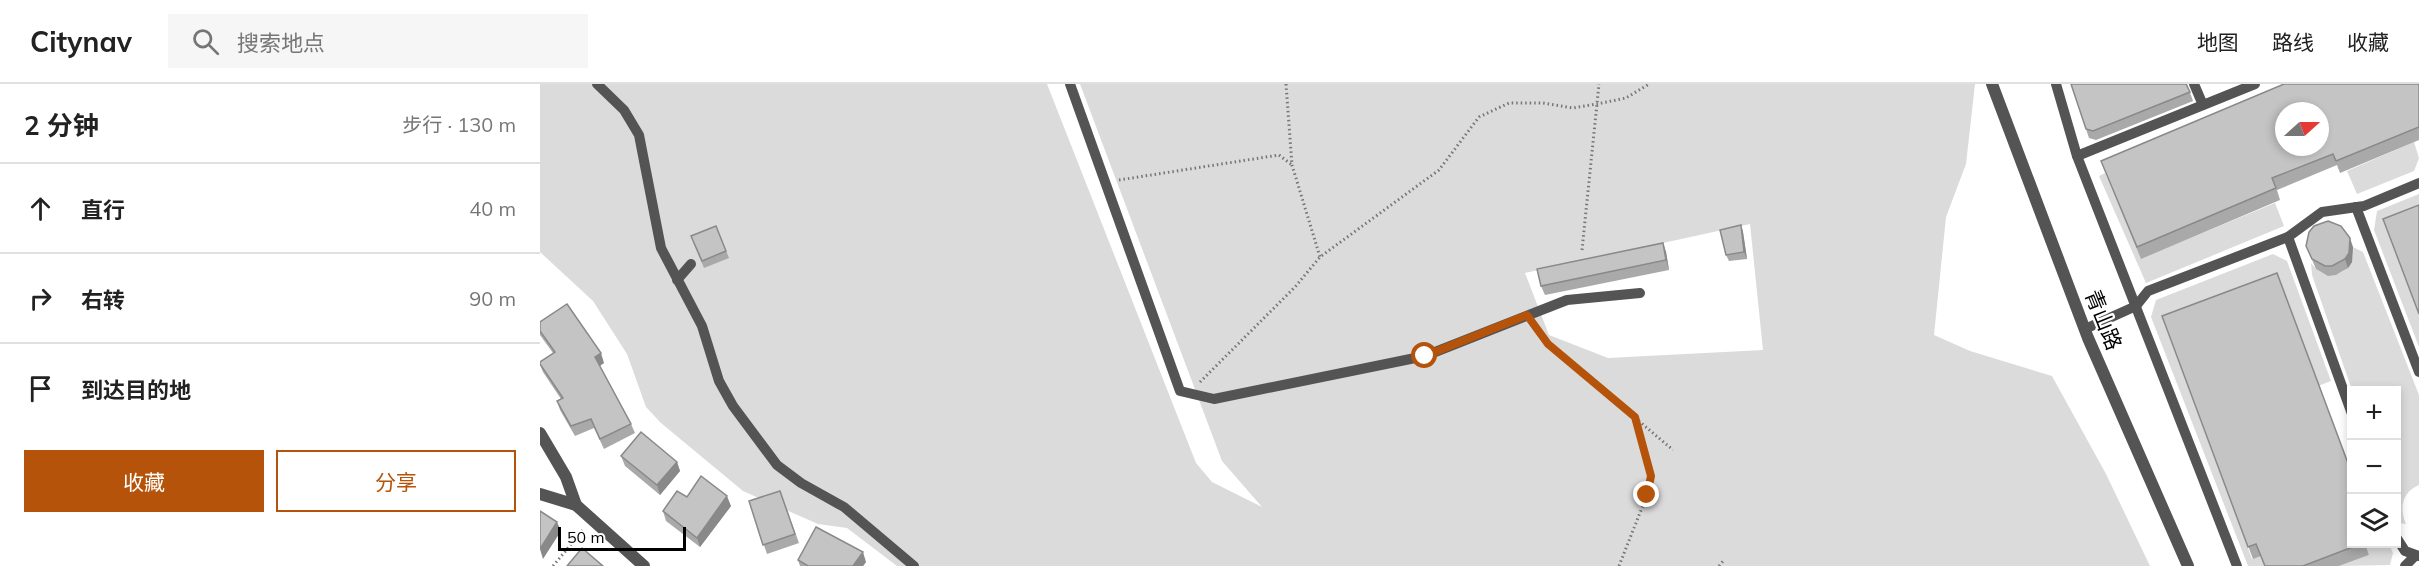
<!DOCTYPE html>
<html lang="zh">
<meta charset="utf-8">
<style>
body{margin:0;font-family:Mulish,"Noto Sans SC",sans-serif;background:#f6f6f6;color:#222}
.controls{position:absolute;right:18px;bottom:18px;display:grid;overflow:hidden;border-radius:0px;box-shadow:0 3px 9px #0003}
.controls button{width:54px;height:54px;display:grid;place-items:center;padding:0;border:0;border-bottom:2px solid #e0e0e0;background:#fff;color:#222;font:30px sans-serif}
.compass{position:absolute;left:1735px;top:18px;width:54px;height:54px;border-radius:50%;background:#fff;box-shadow:0 3px 9px #0003;rotate:69deg}
.scale{position:absolute;left:18px;bottom:15px;width:128px;box-sizing:border-box;padding-left:6px;border:3px solid #000;border-top:0;font-size:16px;line-height:21px;white-space:nowrap;color:#000;-webkit-text-stroke:4px #fff;paint-order:stroke}
.stop{position:absolute;width:18px;height:18px;margin:-14px;border:4px solid #b45309;border-radius:50%;background:#fff}
.stop.end{background:#b45309;border-color:#fff;box-shadow:0 2px 6px #0008}
.list{margin:0;padding:0;list-style:none}
h2{display:flex;justify-content:space-between;align-items:center;height:78px;margin:0;padding:0 24px;font-size:26px}
h2 small{font-size:20px;font-weight:400;color:#767676}
.list li{display:grid;grid-template-columns:39px 1fr auto;gap:18px;align-items:center;box-sizing:border-box;height:90px;padding:0 24px;border-top:2px solid #e0e0e0}
.list b{display:block;font-size:22px;white-space:nowrap}
.list em{font-size:20px;font-style:normal;color:#767676}
.actions{display:flex;gap:12px;padding:18px 24px}
.actions a{flex:1;padding:14px 0;border:2px solid #b45309;border-radius:0px;text-align:center;font-size:21px;color:#b45309}
.actions .main{background:#b45309;color:#fff}
.icon{flex:none;width:33px;height:33px;fill:none;stroke:currentColor;stroke-width:2;stroke-linecap:round;stroke-linejoin:round}
.map{position:relative;flex:none;width:1879px;height:482px;overflow:hidden}
header{display:flex;align-items:center;gap:36px;box-sizing:border-box;height:84px;padding:0 30px;background:#fff;border-bottom:2px solid #e0e0e0}
header strong{font-size:28px}
nav{display:flex;gap:33px;margin-inline-start:auto;font-size:21px}
.search{width:420px;height:54px;background:#f6f6f6;display:flex;align-items:center;gap:15px;box-sizing:border-box;padding:0 21px;border-radius:0px;color:#767676;font-size:22px}
main{display:flex}
aside{flex:1;background:#fff}
.map>svg:first-child{display:block}
</style>
<header>
<strong>Citynav</strong>
<div class="search"><svg class="icon" aria-label="search" viewBox="0 0 24 24"><circle cx="10" cy="10" r="6"/><path d="M15 15l6 6"/></svg>搜索地点</div>
<nav><a>地图</a><a>路线</a><a>收藏</a></nav>
</header>
<main>
<aside>
<h2>2 分钟<small>步行 · 130 m</small></h2>
<ul class="list">
<li><svg class="icon" aria-label="ahead" viewBox="0 0 24 24"><path d="M12 20V5M6 11l6-6 6 6"/></svg><div><b>直行</b></div><em>40 m</em></li>
<li><svg class="icon" aria-label="right" viewBox="0 0 24 24"><path d="M7 20v-9h11M14 6l5 5-5 5"/></svg><div><b>右转</b></div><em>90 m</em></li>
<li><svg class="icon" aria-label="arrive" viewBox="0 0 24 24"><path d="M6 21V4h12l-3 4 3 4H6"/></svg><div><b>到达目的地</b></div></li>
</ul>
<div class="actions"><a class="main">收藏</a><a>分享</a></div>
</aside>
<div class="map">
<svg width="1879" height="482" viewBox="0 0 1879 482">
<rect width="100%" height="100%" fill="#fff"/>
<g fill="#dbdbdb" fill-rule="evenodd">
<path d="M0 0H507L656 379 672 398 722 423 682 377 540 0H1435L1426 80 1406 133 1394 251 1430 267 1512 292 1566 390 1610 482H357L307 444 278 440 203 407 121 339 106 323 87 270 53 217 0 168ZM1210 140 1223 266 1068 274 1009 251 985 189Z"/>
<polygon points="1874,58 1879,74 1874,87 1817,110 1807,87"/>
<polygon points="1565,89 1602,174 1735,119 1744,142 1606,199 1559,92"/>
<polygon points="1879,110 1879,135 1847,147 1879,231 1879,263 1834,146 1837,127"/>
<path d="M1813 163 1823 168 1879 311V401C1862 408 1859 424 1866 440L1859 439 1857 433 1856 306H1812L1772 191 1771 179C1787 201 1816 190 1813 163Z"/>
<polygon points="1733,170 1747,177 1791,297 1778,302 1626,244 1712,475 1721,472 1724,482 1708,482 1611,233 1616,216"/>
<polygon points="1825,460 1849,460 1853,469 1850,481 1799,482 1829,471"/>
</g>
<g fill="none" stroke-linecap="round" stroke-linejoin="round">
<g stroke="#767676" stroke-width="3" stroke-dasharray="1.5 3" stroke-linecap="butt">
<polyline points="746,0 752,81 780,173"/>
<polyline points="579,96 739,71 752,81"/>
<polyline points="1042,166 1059,0"/>
<polyline points="996,243 1008,260 1133,366"/>
<polyline points="660,298 755,203 780,173 899,86 939,33 969,19 1003,19 1033,24 1057,20 1086,14 1109,0"/>
<polyline points="13,482 43,446"/>
<polyline points="1079,482 1107,411 1111,392 1095,335"/>
<polyline points="1179,482 1183,477"/>
</g>
<g stroke="#545454" stroke-width="10">
<polyline points="57,0 84,26 99,51 121,164 162,242 179,297 193,322 237,381 261,399 304,423 374,482"/>
<polyline points="530,0 640,307 674,315 885,272 1027,216 1100,209"/>
<polyline points="1516,0 1537,72 1697,482"/>
<polyline points="1654,0 1663,21"/>
<polyline points="1537,72 1715,0"/>
<polyline points="1816,123 1879,288"/>
<polyline points="1748,153 1812,330"/>
<polyline points="137,196 151,180"/>
<polyline points="1545,245 1596,222 1608,207 1748,153 1782,128 1824,122 1879,99"/>
<polyline points="1856,453 1865,467 1879,472"/>
<polyline points="1865,482 1875,472"/>
</g>
<g stroke="#545454" stroke-width="12">
<polyline points="0,349 26,393 36,421 104,482"/>
<polyline points="0,410 36,421"/>
</g>
<polyline stroke="#545454" stroke-width="12" points="1452,0 1548,254 1648,482"/>
</g>
<g fill="#a9a9a9">
<polygon points="1531,0 1647,0 1653,17 1556,56 1549,54"/>
<polygon points="1879,0 1879,56 1800,89 1797,81 1737,106 1740,116 1601,175 1561,77"/>
<polygon points="1201,141 1203,148 1207,175 1189,177 1186,171"/>
<polygon points="176,142 189,174 164,184 153,158"/>
<polygon points="1123,159 1126,168 1129,186 1005,211 1001,202"/>
<polygon points="1766,162 1813,163 1812,178 1808,184 1796,191 1788,192 1776,185"/>
<polygon points="1622,232 1812,459 1825,459 1829,471 1799,482 1724,482 1721,472 1713,475"/>
<polygon points="0,238 64,279 60,282 91,340 95,349 64,365 54,344 35,352 20,326 17,317 21,315 3,288 0,281 0,278 13,269 0,251"/>
<polygon points="81,372 137,378 140,387 120,411 85,382"/>
<polygon points="240,407 259,459 227,470 209,417"/>
<polygon points="147,413 191,422 160,463 126,437 123,427"/>
<polygon points="258,476 326,478 323,482 260,482"/>
</g>
<g fill="#898989">
<polygon points="1201,141 1203,148 1207,175 1204,168"/>
<polygon points="1810,154 1813,163 1812,178 1808,184 1805,175"/>
<polygon points="1123,159 1126,168 1129,186 1126,176"/>
<polygon points="61,269 64,279 59,282 55,273"/>
<polygon points="137,378 140,387 120,411 117,401"/>
<polygon points="187,412 191,422 160,463 157,454"/>
<polygon points="17,438 21,447 3,475 0,465"/>
<polygon points="323,468 326,478 323,482 313,482"/>
</g>
<g fill="#c4c4c4" stroke="#898989" stroke-width="1.5" fill-rule="evenodd">
<polygon points="1531,0 1646,0 1650,8 1553,47 1546,45"/>
<path d="M1744 0H1879V43L1796 77 1793 70 1732 94 1736 104 1597 163 1561 77ZM1744 27H1780V63H1744Z"/>
<polygon points="1879,121 1879,230 1843,135"/>
<polygon points="1788,137 1801,142 1810,154 1809,169 1805,175 1792,182 1785,182 1772,175 1766,162 1769,148 1774,142"/>
<polygon points="1201,141 1204,168 1186,171 1180,146"/>
<polygon points="176,142 186,167 162,177 151,152"/>
<polygon points="1123,159 1126,176 1001,202 997,185"/>
<polygon points="1737,189 1812,390 1812,459 1823,459 1763,482 1725,482 1716,460 1708,463 1622,232"/>
<polygon points="27,220 61,269 55,273 91,340 60,355 51,335 31,342 17,317 23,314 0,280 0,278 15,268 0,247 0,238"/>
<polygon points="101,348 137,378 117,401 81,372"/>
<polygon points="161,392 187,412 157,454 123,427 137,407 147,413"/>
<polygon points="240,407 255,450 223,461 209,417"/>
<polygon points="0,427 17,438 0,465"/>
<polygon points="276,443 323,468 313,482 268,482 258,476"/>
<polygon points="42,464 63,482 27,482"/>
</g>
<g fill="none" stroke-linecap="round" stroke-linejoin="round">
<polyline stroke="#b45309" stroke-width="8" points="885,272 987,231 1008,260 1095,333 1111,392 1107,411"/>
</g>
<g text-anchor="middle" stroke-width="4.5" stroke-linejoin="round" paint-order="stroke">
<g font-size="21" fill="#000" stroke="#fff">
<text transform="translate(1563 236) rotate(68)" y="7">青山路</text>
</g>
</g>
</svg>
<div class="controls">
<button>+</button>
<button>−</button>
<button><svg class="icon" aria-label="layers" viewBox="0 0 24 24"><path d="M12 4l9 5-9 5-9-5zM3 14l9 5 9-5"/></svg></button>
</div>
<svg class="compass" viewBox="-18 -18 36 36"><path d="M0-13l5 13h-10z" fill="#e53935"/><path d="M0 13l5-13h-10z" fill="#767676"/></svg>
<div class="scale">50 m</div>
<div class="stop" style="left:885px;top:272px"></div>
<div class="stop end" style="left:1107px;top:411px"></div>
</div>
</main>
